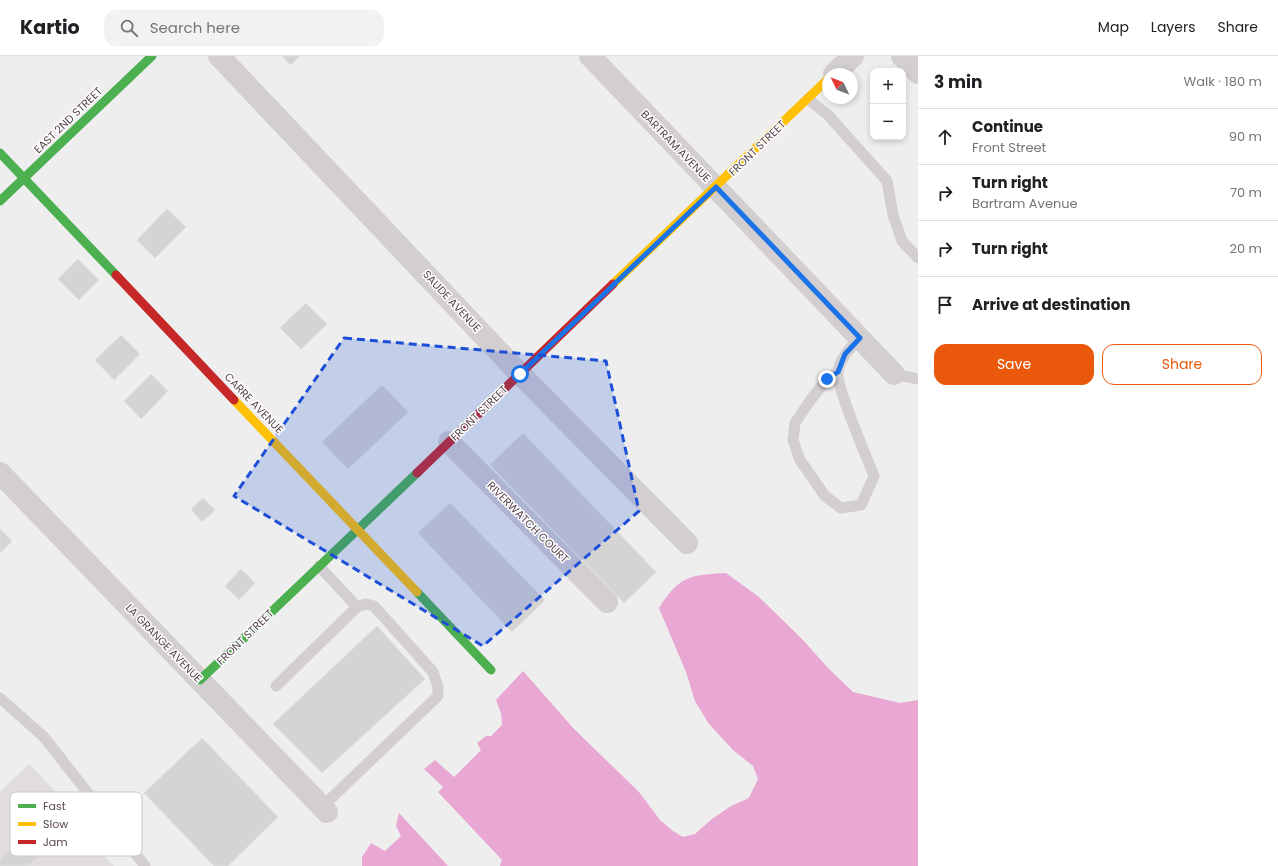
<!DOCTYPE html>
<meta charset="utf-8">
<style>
body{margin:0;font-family:Poppins,sans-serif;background:#f2f2f2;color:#202124}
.controls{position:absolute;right:12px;top:12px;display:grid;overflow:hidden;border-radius:8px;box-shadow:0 2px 6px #0003}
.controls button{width:36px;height:36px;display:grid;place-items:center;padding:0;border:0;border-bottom:1px solid #e0e0e0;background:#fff;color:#202124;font:20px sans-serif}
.compass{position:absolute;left:822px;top:12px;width:36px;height:36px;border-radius:50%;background:#fff;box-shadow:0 2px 6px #0003;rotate:313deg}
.stop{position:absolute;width:12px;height:12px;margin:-9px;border:3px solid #1a73e8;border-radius:50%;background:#fff}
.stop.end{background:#1a73e8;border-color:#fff;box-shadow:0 1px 4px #0008}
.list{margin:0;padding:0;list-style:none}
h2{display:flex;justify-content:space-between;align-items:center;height:52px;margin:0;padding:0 16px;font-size:17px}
h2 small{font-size:13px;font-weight:400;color:#757577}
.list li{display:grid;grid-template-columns:26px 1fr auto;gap:12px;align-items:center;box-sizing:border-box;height:56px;padding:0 16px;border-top:1px solid #e0e0e0}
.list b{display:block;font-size:15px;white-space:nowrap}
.list p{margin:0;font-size:13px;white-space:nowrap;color:#757577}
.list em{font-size:13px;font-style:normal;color:#757577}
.actions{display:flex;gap:8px;padding:12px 16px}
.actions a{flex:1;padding:9px 0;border:1px solid #ea580c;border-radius:12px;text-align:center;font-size:14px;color:#ea580c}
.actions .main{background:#ea580c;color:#fff}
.icon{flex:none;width:22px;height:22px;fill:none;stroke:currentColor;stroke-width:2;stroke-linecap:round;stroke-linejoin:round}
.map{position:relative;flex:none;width:918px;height:810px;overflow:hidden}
header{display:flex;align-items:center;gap:24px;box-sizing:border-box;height:56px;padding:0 20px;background:#fff;border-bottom:1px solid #e0e0e0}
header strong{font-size:19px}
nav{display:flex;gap:22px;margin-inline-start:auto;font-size:14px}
.search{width:280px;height:36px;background:#f2f2f2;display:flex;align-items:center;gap:10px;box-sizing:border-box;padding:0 14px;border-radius:12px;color:#757577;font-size:15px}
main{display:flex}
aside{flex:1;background:#fff}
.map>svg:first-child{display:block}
</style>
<header>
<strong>Kartio</strong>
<div class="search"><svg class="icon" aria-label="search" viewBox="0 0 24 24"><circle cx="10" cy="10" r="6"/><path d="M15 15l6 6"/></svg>Search here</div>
<nav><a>Map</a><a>Layers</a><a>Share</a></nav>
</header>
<main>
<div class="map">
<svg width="918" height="810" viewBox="0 0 918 810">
<rect width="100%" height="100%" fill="#edeeed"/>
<polygon fill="#e1ddde" points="29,708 87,768 89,786 114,810 0,810 0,736"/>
<g fill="#e9a7d4">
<path d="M726 517 759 541 802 583 829 613 853 636 900 647 918 644V810H500L502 804 438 736 443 731 424 713 435 704 454 721 481 694 477 687 486 680H491L502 669 501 657 496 644 523 615 574 673 639 736 660 764 673 775 683 781 695 778 712 763 731 750 749 742 758 723 753 710 733 694 709 668 695 645 686 616 659 552C679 520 690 519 726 517Z"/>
<polygon points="399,757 448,810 362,810 362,801 371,787 385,795 401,780 396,770"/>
</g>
<g fill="#d6d4d3" stroke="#e0dfdf">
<polygon points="282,0 300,0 291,9"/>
<polygon points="167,153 186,171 155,202 137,184"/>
<polygon points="78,203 99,224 79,244 58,223"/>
<polygon points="306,247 327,268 301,293 280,272"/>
<polygon points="121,279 140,298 114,324 95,304"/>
<polygon points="151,318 168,335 141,363 124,345"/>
<polygon points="382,329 408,356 348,413 322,386"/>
<polygon points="523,377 656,516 624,547 490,409"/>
<polygon points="203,442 215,454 202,466 191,453"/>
<polygon points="450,447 545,544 512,576 418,477"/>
<polygon points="0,473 12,485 0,497"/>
<polygon points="241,513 255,527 239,544 225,530"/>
<polygon points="377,570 425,623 322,717 273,668"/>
<polygon points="202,682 278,761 228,810 214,810 144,737"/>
<polygon points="38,771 53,789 28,810 0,810 0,803"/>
</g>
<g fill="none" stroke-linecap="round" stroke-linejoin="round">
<g stroke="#d3ced0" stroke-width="11">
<polyline points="808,43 828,59 887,125 893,159 902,185 918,202"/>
<path d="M838 316 827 323 809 346 795 367 793 384 800 404 825 440 841 452 861 449 874 420C867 401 835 330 838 315 841 301 850 292 860 282"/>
<polyline points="894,318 918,323"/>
<polyline points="319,510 357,551"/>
<polyline points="276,630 357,551 366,548 374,550 433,616 438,631 438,640 322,751"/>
<polyline points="0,642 44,681 145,810"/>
</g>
<g stroke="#d3ced0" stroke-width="22">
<polyline points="219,0 520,318 687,487"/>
<polyline points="590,0 894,318"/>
<polyline points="902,0 918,17"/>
<polyline points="834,18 853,0"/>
<polyline points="449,386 607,546"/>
<polyline points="0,417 327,756"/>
</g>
<g stroke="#4caf50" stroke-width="9">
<polyline points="0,97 116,219"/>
<polyline points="0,145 152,0"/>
<polyline points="417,536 491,614"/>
<polyline points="200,624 417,417"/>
</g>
<g stroke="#ffc107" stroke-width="9">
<polyline points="613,228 828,23"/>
<polyline points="234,344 417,536"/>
</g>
<g stroke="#c62828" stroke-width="9">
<polyline points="116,219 234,344"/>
<polyline points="417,417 613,228"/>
</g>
</g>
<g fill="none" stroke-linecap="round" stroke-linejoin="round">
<polyline stroke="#1a73e8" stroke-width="5" points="520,318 716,131 860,282 845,298 838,316 827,323"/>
</g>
<path fill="#1d4ed8" fill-opacity="0.2" stroke="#1d4ed8" stroke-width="3" stroke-dasharray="8 5" stroke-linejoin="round" d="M344 282 606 305 639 455 483 590 234 440Z"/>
<g text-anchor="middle" stroke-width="3" stroke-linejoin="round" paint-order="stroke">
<g font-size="11" fill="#58454d" stroke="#fff">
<text transform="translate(68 64) rotate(-44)" y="4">EAST 2ND STREET</text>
<text transform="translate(676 90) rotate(46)" y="4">BARTRAM AVENUE</text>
<text transform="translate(757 92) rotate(-44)" y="4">FRONT STREET</text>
<text transform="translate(452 245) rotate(47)" y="4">SAUDE AVENUE</text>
<text transform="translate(254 347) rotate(46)" y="4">CARRE AVENUE</text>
<text transform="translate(479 357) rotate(-44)" y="4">FRONT STREET</text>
<text transform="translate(528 466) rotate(45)" y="4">RIVERWATCH COURT</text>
<text transform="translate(245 581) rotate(-44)" y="4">FRONT STREET</text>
<text transform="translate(164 587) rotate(46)" y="4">LA GRANGE AVENUE</text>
</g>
</g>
<rect x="10" y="736" width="132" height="64" rx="6" fill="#fff" stroke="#cdc7ca" stroke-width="1"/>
<rect x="18" y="748" width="18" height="4" fill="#4caf50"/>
<rect x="18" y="766" width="18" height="4" fill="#ffc107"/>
<rect x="18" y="784" width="18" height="4" fill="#c62828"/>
<g font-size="11" fill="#58454d">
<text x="43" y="754">Fast</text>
<text x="43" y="772">Slow</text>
<text x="43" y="790">Jam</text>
</g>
</svg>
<div class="controls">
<button>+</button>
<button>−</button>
</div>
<svg class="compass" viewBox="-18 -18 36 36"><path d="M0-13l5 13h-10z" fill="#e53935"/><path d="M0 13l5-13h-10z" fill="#757577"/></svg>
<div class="stop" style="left:520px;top:318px"></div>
<div class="stop end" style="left:827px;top:323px"></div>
</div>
<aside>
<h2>3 min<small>Walk · 180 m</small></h2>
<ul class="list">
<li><svg class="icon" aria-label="ahead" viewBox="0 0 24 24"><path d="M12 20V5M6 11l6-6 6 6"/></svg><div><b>Continue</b><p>Front Street</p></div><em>90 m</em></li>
<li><svg class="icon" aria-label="right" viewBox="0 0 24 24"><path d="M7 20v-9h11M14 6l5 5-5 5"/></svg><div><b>Turn right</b><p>Bartram Avenue</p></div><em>70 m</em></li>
<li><svg class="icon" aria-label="right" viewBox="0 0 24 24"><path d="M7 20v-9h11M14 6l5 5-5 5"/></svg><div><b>Turn right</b></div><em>20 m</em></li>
<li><svg class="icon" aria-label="arrive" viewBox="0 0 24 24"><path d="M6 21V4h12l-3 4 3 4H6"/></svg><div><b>Arrive at destination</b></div></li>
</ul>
<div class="actions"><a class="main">Save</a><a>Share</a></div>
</aside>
</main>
